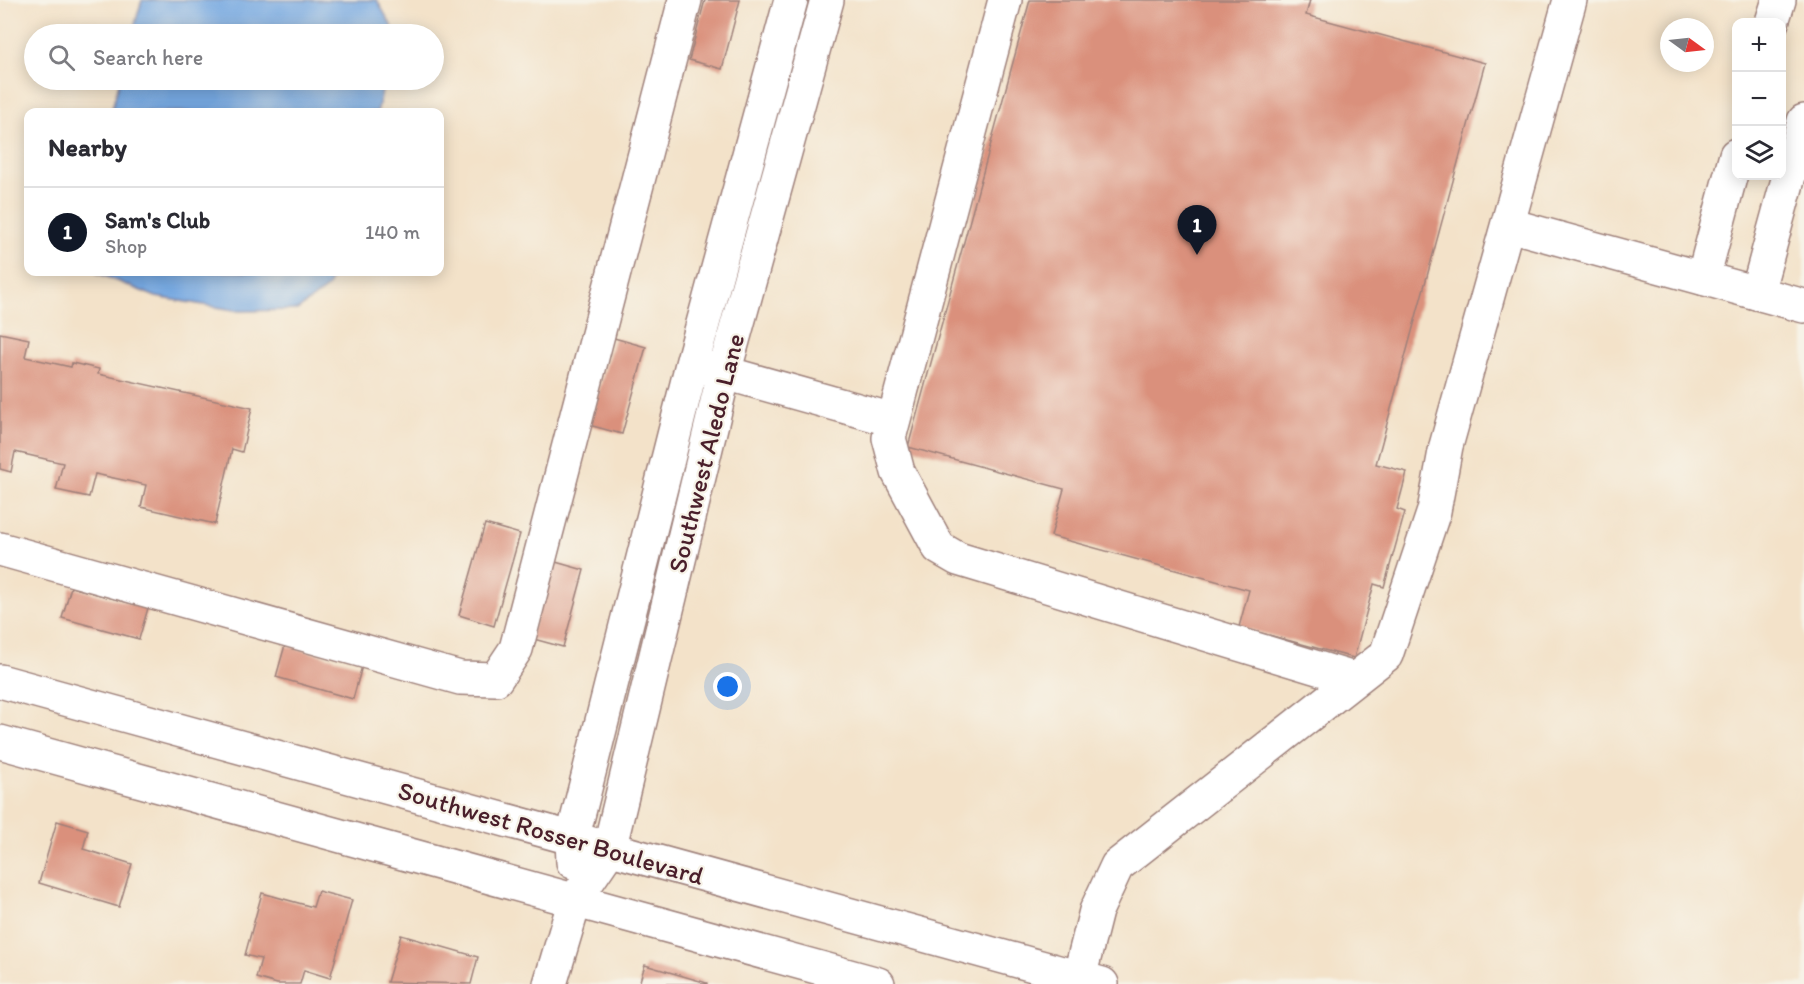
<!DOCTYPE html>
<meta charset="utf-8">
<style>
body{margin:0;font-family:Itim,sans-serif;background:#f2f2f3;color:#2b2b33}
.controls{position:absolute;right:18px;top:18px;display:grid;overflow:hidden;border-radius:12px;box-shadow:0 3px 15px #0003}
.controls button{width:54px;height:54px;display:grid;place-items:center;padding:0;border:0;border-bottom:2px solid #e1e1e2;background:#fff;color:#2b2b33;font:30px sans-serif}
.compass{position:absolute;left:1660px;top:18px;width:54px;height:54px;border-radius:50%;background:#fff;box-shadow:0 3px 15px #0003;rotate:105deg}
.you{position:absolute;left:728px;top:687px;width:21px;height:21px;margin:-15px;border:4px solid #fff;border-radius:50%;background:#1a73e8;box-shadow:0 0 0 9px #1a73e833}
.badge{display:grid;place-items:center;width:39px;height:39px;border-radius:50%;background:#111827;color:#fff;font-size:20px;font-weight:700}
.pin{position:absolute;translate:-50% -50px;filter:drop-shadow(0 2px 3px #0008)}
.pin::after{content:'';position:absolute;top:32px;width:21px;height:18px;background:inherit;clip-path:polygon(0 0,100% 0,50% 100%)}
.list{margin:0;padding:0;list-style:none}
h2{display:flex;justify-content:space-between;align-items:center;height:78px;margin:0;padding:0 24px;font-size:26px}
h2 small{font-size:20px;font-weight:400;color:#7c7c81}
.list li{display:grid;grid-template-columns:39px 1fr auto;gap:18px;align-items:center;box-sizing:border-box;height:90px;padding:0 24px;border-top:2px solid #e1e1e2}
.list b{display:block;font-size:22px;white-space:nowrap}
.list p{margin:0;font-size:20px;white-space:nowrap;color:#7c7c81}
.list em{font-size:20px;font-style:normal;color:#7c7c81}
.icon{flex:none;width:33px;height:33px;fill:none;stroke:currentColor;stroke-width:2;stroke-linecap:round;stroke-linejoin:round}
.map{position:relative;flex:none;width:1804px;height:984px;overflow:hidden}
.search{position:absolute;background:#fff;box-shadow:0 3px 15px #0003;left:24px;top:24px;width:420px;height:66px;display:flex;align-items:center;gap:15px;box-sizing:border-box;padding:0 21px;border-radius:33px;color:#7c7c81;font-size:22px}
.panel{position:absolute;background:#fff;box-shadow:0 3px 15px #0003;left:24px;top:108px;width:420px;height:168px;border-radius:12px}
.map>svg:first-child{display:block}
</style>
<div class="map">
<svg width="1804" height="984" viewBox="0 0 1804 984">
<rect width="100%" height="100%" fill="#f7f3e8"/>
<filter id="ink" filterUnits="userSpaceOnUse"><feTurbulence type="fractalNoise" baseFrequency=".0167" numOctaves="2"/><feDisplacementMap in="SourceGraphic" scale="12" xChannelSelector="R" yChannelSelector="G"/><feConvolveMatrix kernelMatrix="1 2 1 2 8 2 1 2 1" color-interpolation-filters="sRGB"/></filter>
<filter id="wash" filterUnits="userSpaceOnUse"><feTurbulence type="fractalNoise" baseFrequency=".008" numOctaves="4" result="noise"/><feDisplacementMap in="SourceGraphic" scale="24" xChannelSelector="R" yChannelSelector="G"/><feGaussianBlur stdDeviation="1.35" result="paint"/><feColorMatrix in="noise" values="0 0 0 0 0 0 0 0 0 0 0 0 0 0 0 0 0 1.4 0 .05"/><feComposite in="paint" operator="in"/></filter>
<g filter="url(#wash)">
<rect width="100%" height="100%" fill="#f3e2c9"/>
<g fill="#76a8e1" stroke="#606486" stroke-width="1.5">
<polygon points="142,0 377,0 396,34 132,34"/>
<polygon points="120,80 385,80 377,112 111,112"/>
<polygon points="95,272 334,272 328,287 297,310 240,311 156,297"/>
</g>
<g id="blocks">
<g fill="#da907c">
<polygon points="705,0 740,0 722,69 689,60"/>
<polygon points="1030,0 1310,0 1306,15 1485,63 1376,464 1407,472 1397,509 1405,512 1384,587 1374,584 1354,658 1239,627 1249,590 1051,536 1064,489 908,447"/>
<polygon points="0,333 29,339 25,357 71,367 72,363 99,369 98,374 252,408 242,452 232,449 215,524 141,507 146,485 95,474 89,497 56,490 63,463 15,452 11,472 0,469"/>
<polygon points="614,338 646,347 622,434 589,425"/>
<polygon points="485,524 520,534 494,626 459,615"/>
<polygon points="552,561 584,570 563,647 530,638"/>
<polygon points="71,587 148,608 139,639 62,618"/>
<polygon points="285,645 362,666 353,699 276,677"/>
<polygon points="57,821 88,830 83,849 132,864 119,907 39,883"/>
<polygon points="318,891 352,900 330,978 304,970 300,984 277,984 256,978 261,959 245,955 262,893 313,907"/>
<polygon points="401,935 478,957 471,984 387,982"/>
<polygon points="645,965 707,983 707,984 639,984"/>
</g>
</g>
</g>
<g filter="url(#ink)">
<use href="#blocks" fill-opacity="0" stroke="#9e807a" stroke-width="1.5"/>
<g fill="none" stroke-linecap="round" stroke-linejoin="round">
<defs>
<g id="minor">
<polyline points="1005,0 889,438 898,472 939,548 958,559 1354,679"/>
<polyline points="1772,22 1779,0"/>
<polyline points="1509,225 1804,306"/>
<polyline points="1703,278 1736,155"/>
<polyline points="1757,293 1804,121"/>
<polyline points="704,367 893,420"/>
<polyline points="0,549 460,678 496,679 516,649 685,0"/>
<polyline points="0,681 1102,984"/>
<polyline points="0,742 878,984"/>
<polyline points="573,862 572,840 692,364 791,0"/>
<polyline points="1079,978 1096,911 1117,866 1386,655 1434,511 1446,446 1570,0"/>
<polyline points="550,984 575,900 609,850 724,373 827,0"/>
</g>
</defs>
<use href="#minor" stroke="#9e807a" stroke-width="36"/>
<use href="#minor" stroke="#fff" stroke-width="33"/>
</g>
</g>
<g text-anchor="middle" stroke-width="4.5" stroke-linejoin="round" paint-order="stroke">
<g font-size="26" fill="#4a1f2b" stroke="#f7f3e8">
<text transform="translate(706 453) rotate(-76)" y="9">Southwest Aledo Lane</text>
<text transform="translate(551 833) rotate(16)" y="9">Southwest Rosser Boulevard</text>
</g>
</g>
</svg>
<div class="controls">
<button>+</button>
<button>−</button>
<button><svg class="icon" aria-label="layers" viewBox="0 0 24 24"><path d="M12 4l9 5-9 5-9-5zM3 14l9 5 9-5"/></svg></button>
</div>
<svg class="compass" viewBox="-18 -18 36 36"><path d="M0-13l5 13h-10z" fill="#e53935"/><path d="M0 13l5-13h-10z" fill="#7c7c81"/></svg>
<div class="you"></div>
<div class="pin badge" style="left:1197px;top:255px">1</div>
<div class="search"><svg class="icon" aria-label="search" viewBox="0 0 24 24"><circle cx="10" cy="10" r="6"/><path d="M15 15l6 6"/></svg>Search here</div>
<section class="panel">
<h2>Nearby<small></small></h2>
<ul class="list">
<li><span class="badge">1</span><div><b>Sam's Club</b><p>Shop</p></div><em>140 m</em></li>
</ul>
</section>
</div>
